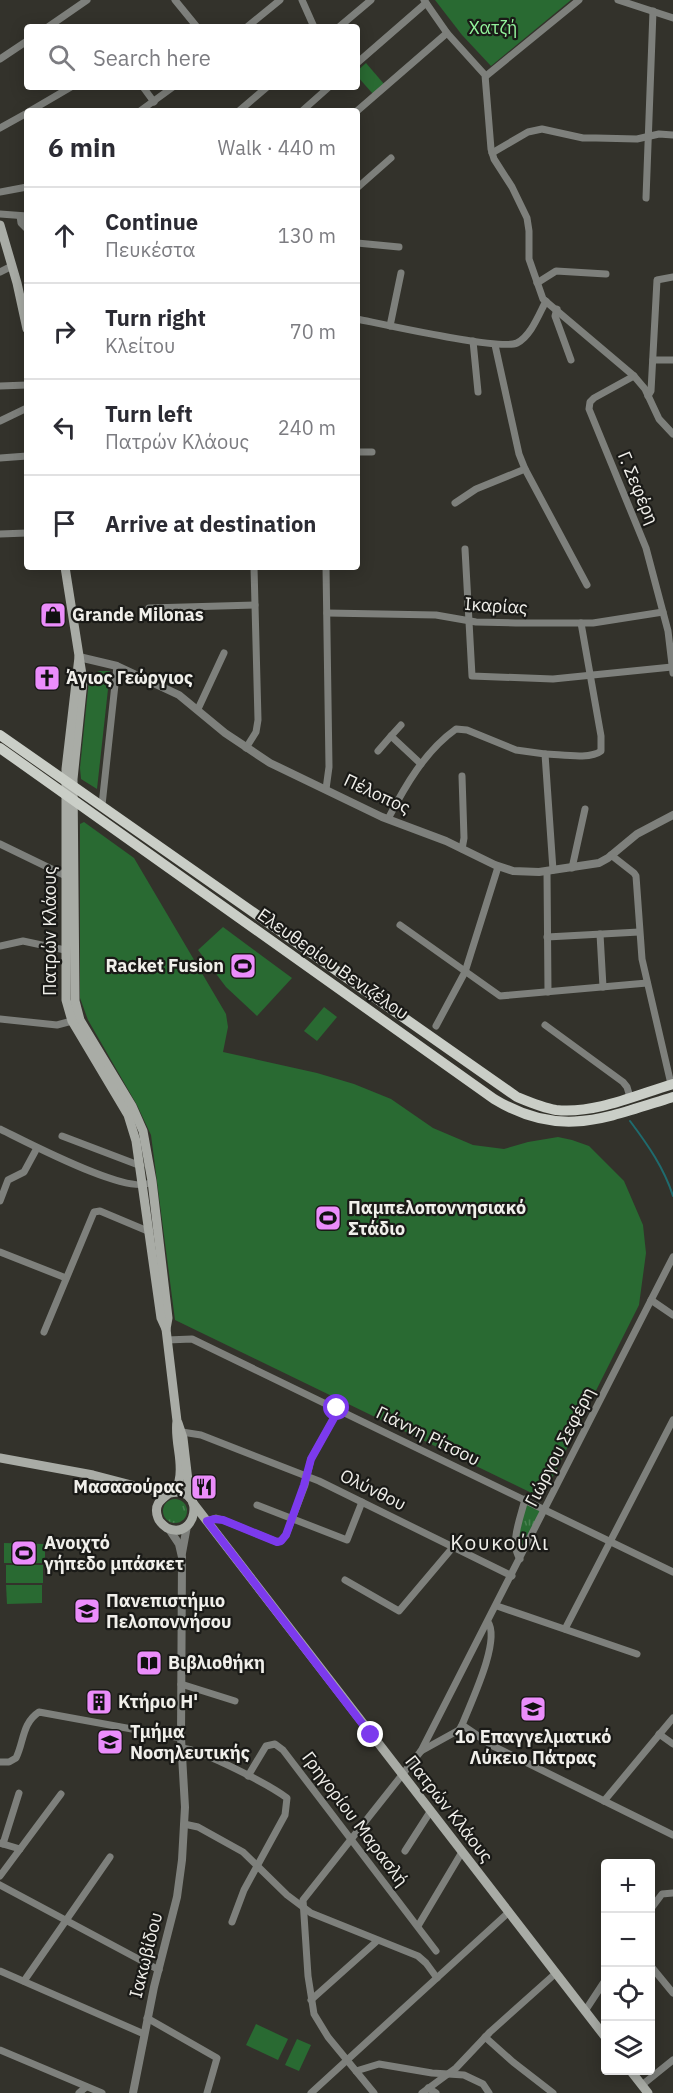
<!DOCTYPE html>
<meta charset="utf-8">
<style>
body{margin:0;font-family:"IBM Plex Sans",sans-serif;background:#f2f2f3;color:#2b2b33}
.controls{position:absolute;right:18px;bottom:18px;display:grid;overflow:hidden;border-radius:6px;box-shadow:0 3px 15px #0003}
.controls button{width:54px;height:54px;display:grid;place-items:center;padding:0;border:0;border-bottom:2px solid #e1e1e2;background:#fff;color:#2b2b33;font:30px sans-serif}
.stop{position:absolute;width:18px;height:18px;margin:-14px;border:4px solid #7c3aed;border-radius:50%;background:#fff}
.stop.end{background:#7c3aed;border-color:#fff;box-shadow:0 2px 6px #0008}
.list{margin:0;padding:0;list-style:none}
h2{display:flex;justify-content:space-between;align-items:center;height:78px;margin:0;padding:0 24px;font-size:26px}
h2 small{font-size:20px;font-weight:400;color:#7c7c81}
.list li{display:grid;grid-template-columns:39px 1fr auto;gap:18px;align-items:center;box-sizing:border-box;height:96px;padding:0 24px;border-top:2px solid #e1e1e2}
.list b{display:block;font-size:22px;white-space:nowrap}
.list p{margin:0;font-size:20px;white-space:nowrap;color:#7c7c81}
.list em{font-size:20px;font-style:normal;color:#7c7c81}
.icon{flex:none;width:33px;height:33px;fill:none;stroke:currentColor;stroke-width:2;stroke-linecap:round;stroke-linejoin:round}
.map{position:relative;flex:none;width:673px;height:2093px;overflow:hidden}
.search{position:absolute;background:#fff;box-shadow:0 3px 15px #0003;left:24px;top:24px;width:336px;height:66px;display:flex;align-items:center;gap:15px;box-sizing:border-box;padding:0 21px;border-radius:6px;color:#7c7c81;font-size:22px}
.panel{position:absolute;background:#fff;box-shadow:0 3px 15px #0003;left:24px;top:108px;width:336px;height:462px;border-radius:6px}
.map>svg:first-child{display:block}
</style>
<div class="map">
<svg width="673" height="2093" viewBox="0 0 673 2093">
<defs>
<pattern id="grass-tufts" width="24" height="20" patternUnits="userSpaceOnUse" patternTransform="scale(1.5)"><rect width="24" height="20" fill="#296a32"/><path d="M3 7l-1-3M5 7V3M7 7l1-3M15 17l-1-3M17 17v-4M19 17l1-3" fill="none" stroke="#488050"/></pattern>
</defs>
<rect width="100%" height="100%" fill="#33322b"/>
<g fill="url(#grass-tufts)">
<polygon points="525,1499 546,1509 518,1556 516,1553"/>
<circle cx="175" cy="1511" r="12"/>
</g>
<g fill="#296a32">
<polygon points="435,0 571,0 491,66 462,35"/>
<polygon points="366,63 384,84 373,94 357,76 357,71"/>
<polygon points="99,671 110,671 97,789 81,779 80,768 89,680 91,675"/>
<polygon points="84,822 134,858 226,1014 228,1027 223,1052 317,1073 354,1084 391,1099 433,1128 473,1145 504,1149 528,1142 558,1137 572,1140 589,1146 624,1181 643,1225 646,1253 639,1305 542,1498 175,1320 151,1135 137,1105 88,1020 80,998 80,824"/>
<polygon points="223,927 292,978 257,1016 226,987 198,950"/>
<polygon points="324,1007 337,1017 317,1041 304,1031"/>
<polygon points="4,1543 45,1544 45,1563 4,1563"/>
<rect x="6" y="1565" width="37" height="18"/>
<polygon points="6,1585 42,1585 42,1603 7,1604"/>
<polygon points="256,2024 288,2039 278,2060 246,2045"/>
<polygon points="297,2039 311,2045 299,2071 285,2065"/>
</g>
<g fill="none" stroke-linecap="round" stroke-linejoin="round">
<path stroke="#1f6b6e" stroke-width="2" d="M630 1121C648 1145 664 1168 673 1196"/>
<g stroke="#7e807c" stroke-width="7">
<polyline points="175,0 197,27"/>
<polyline points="302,0 314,27"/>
<polyline points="424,0 447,33 485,75 491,149 494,159 512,187 527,218 529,231 529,259 543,299 634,376 645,389 659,419 673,434"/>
<polyline points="618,0 673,18"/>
<polyline points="48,27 87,0"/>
<polyline points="247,27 280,0"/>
<polyline points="339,27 371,0"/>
<polyline points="0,59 27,41"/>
<polyline points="357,63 426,3"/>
<polyline points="486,76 579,0"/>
<polyline points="143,87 154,102"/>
<polyline points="30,111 71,87"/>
<polyline points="140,111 173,87"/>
<polyline points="239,111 267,87"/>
<polyline points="302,111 329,87"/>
<polyline points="357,111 447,33"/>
<polyline points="0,128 27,113"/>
<polyline points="492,153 528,132 542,129 583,138 596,138 637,139 659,134 673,135"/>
<polyline points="357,188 391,158"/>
<polyline points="0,192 27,187"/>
<polyline points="646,198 653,11"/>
<polyline points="0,214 27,216"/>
<polyline points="20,216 21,223 27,229"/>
<polyline points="357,243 399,247"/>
<polyline points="0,272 12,266"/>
<polyline points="537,283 556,271 606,274"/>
<polyline points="557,309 555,316 571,360"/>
<path d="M357 319C382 324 501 351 517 343 531 336 539 314 546 301"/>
<polyline points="390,326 401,273"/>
<polyline points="473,341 478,392"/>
<polyline points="495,345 519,454 525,469 587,585"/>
<polyline points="653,360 673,360"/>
<polyline points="634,376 594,398 590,402 589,409 646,548 668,631 673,673"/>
<polyline points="0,386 27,385"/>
<polyline points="648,396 651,391 657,280 673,277"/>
<polyline points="0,421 27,408"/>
<polyline points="357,452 372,452"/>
<polyline points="0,458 27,456"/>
<polyline points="455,503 476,489 525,469"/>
<polyline points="0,534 27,533"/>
<polyline points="465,549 472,676 553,679 672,667"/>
<polyline points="326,567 329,767 326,789"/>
<polyline points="149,608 255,605"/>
<polyline points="327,613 436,615 476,622 516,623 593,623 663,612"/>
<polyline points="198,709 224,653"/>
<polyline points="401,725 391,736 421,764"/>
<polyline points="246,748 256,732 258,720 254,567"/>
<polyline points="378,751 391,736"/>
<path d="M545 754C559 754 590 760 601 751V736L581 623"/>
<polyline points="462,776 464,838 462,849"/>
<polyline points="102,805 117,666"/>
<path d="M388 819C405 786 425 751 456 729L467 730 516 750 545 754 553 870"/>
<polyline points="0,844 68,877"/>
<polyline points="611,855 634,873 636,876 642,959 671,1084"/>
<polyline points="572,868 585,809"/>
<polyline points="547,871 548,992"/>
<polyline points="400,925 500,996 647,983"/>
<polyline points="600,934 603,987"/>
<polyline points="547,937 639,932"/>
<polyline points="0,946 23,941 65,950"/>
<polyline points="0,1019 57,1025 72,1021"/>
<polyline points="545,1025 623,1082 627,1087 630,1097"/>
<polyline points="436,1026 465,972 498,867"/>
<path d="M0 1129C23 1140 135 1200 152 1181"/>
<polyline points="62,1136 141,1166"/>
<polyline points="0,1201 8,1180 24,1172 37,1148"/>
<polyline points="0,1252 66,1278"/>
<polyline points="651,1300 673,1315"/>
<polyline points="44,1332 94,1212 100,1211 150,1232"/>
<polyline points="167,1340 192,1339 673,1572"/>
<polyline points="182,1432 201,1435 319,1481 512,1576"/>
<polyline points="257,1505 347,1540 362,1502"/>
<polyline points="207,1521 216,1518 223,1520 277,1542 281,1541 286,1535 305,1485 311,1459 339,1409"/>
<path d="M520 1559C509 1543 521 1517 525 1499"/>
<polyline points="345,1580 399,1611 454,1546"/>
<polyline points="497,1606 637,1654"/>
<polyline points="565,1629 673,1420"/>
<polyline points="181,1684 235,1701"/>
<polyline points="462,1725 493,1746 673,1835"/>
<polyline points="659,1734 673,1744"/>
<path d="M182 1748C202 1750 270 1785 287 1798L285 1815 244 1890 232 1922"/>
<path d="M421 1751 459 1730 462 1725C470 1704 501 1641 488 1622"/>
<path d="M0 1762H9L16 1758C24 1742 22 1723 39 1712L181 1738"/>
<polyline points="248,1776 266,1746 275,1744 283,1750 436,1951"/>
<polyline points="604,1801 673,1718"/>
<polyline points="184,1824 198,1827 243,1852 287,1895 311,1913 418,1956 426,1963 437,1978"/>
<polyline points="0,1843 20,1849"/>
<polyline points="3,1844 19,1793"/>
<polyline points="405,1851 430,1812"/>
<polyline points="0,1876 61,1794"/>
<polyline points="0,1885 159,1970"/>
<polyline points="650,1910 662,1894 673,1893"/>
<polyline points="418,1926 462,1852"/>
<polyline points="650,1965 673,1993"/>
<polyline points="0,1971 144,2034"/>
<polyline points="24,1981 110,1857"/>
<polyline points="311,2000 377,1941"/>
<polyline points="585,2011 606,1979"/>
<polyline points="147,2018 217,2058 207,2093"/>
<polyline points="485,2037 513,2062 553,2093"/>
<polyline points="0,2050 102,2093"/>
<polyline points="356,2071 379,2064 432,2073 464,2075 483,2084 489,2093"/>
<polyline points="642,2085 673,2060"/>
<polyline points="428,2088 436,2093"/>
<polyline points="79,2093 86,2087"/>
<polyline points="311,2093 509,1912"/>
<polyline points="374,2093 328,2037 314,2014 308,1976 303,1900 421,1751 673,1257"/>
<polyline points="422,2093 456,2068 490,2032 556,1973"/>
</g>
<g stroke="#7e807c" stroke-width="8">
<polyline points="79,657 117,666 179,695 225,733 270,763 382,817 446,841 495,865 513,871 539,872 599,863 608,858 637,834 673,815"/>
<polyline points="182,1553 187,1526"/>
<polyline points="133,2093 154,1987 177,1897 182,1860 185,1807 181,1738 182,1557 179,1544 169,1529"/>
</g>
<g stroke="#a9aca6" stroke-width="9">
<polyline points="0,225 17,283 27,329"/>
<polyline points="65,567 83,681 73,779 75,1001 80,1020 132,1106 143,1131 152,1181 168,1318 166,1329"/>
<path d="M79 657 66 769V1000L72 1021 128 1115 136 1141 161 1318 166 1329 177 1421C174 1441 184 1462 179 1481 175 1496 150 1497 158 1518 159 1522 163 1525 167 1528 196 1542 208 1486 170 1493"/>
<polyline points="178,1423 183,1438 190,1498"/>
<polyline points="0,1458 93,1475 166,1494"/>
<polyline points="193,1503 606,2038"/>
<polyline points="630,2070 648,2093"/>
</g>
<g stroke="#cacec7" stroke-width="10">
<path d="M0 735 517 1097C529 1102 543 1108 556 1110 596 1114 636 1095 673 1084"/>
<path d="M0 748 494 1099C560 1139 605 1118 673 1097"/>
</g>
</g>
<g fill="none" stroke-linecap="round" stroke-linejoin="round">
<polyline stroke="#7c3aed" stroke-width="8" points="337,1408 339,1409 311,1459 304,1485 286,1535 281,1541 277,1542 223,1520 214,1519 207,1521 371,1735"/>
</g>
<defs>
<symbol id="shop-square" viewBox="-11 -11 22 22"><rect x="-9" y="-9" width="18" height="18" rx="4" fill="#eb8dfb" stroke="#1a1a17"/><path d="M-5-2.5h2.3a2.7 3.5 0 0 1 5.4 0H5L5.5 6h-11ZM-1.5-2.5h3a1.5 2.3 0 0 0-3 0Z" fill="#111"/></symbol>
<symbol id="church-square" viewBox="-11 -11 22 22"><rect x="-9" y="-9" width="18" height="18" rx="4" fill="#eb8dfb" stroke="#1a1a17"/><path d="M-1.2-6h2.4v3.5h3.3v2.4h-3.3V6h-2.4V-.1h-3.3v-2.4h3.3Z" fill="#111"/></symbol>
<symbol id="stadium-square" viewBox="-11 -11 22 22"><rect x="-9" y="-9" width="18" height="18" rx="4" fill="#eb8dfb" stroke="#1a1a17"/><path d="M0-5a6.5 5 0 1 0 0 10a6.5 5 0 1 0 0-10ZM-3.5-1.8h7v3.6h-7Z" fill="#111"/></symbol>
<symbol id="restaurant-square" viewBox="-11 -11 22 22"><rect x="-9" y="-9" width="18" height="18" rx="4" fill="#eb8dfb" stroke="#1a1a17"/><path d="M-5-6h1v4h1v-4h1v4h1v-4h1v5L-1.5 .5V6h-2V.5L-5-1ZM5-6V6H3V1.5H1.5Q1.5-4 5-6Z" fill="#111"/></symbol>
<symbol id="university-square" viewBox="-11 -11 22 22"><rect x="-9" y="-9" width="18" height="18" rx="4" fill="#eb8dfb" stroke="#1a1a17"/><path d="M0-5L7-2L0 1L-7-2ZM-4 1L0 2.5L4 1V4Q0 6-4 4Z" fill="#111"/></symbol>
<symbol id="library-square" viewBox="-11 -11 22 22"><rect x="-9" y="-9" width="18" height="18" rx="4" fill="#eb8dfb" stroke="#1a1a17"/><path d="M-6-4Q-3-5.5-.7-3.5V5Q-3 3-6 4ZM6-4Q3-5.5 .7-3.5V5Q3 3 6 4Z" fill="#111"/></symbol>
<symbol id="building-square" viewBox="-11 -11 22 22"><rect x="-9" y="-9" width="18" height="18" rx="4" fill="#eb8dfb" stroke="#1a1a17"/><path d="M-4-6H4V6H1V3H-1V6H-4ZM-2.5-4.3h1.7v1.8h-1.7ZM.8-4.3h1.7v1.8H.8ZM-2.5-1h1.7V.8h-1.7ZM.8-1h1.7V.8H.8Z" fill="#111"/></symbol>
<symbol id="school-square" viewBox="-11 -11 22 22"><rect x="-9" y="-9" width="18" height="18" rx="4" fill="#eb8dfb" stroke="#1a1a17"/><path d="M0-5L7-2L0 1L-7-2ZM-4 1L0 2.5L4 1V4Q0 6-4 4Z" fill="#111"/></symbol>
</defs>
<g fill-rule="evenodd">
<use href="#shop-square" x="38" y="600" width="30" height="30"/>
<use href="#church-square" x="32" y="663" width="30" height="30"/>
<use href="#stadium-square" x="228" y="951" width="30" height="30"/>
<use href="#stadium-square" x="313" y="1203" width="30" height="30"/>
<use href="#restaurant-square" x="189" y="1472" width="30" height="30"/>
<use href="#stadium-square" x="9" y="1538" width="30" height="30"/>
<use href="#university-square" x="72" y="1596" width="30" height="30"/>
<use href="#library-square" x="134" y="1648" width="30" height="30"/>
<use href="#building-square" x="84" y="1687" width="30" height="30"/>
<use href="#school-square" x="518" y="1694" width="30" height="30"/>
<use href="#university-square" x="95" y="1727" width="30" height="30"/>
</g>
<g text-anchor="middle" stroke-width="4.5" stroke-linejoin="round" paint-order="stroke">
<g font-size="18" fill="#92f29b" stroke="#1a1a17">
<text x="493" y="34">Χατζή</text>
</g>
<g font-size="18" fill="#f0efea" stroke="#1a1a17">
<text transform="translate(638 488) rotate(67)" y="6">Γ. Σεφέρη</text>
<text transform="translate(496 606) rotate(4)" y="6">Ικαρίας</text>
<text transform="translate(377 794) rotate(25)" y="6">Πέλοπος</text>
<text transform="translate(50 931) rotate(-90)" y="6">Πατρών Κλάους</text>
<text transform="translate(333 964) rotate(35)" y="6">Ελευθερίου Βενιζέλου</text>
<text transform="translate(428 1436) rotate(26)" y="6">Γιάννη Ρίτσου</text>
<text transform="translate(560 1447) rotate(-63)" y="6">Γιώργου Σεφέρη</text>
<text transform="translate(373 1490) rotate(26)" y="6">Ολύνθου</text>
<text transform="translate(449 1809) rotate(52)" y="6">Πατρών Κλάους</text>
<text transform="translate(355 1819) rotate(53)" y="6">Γρηγορίου Μαρασλή</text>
<text transform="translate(146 1955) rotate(-76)" y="6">Ιακωβίδου</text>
</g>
<g font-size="18" font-weight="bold" fill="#f0efea" stroke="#1a1a17" text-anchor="start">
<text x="72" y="621">Grande Milonas</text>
<text x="66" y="684">Άγιος Γεώργιος</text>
<text x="224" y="972" text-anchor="end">Racket Fusion</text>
<text x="348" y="1214">Παμπελοποννησιακό<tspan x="348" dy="21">Στάδιο</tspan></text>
<text x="184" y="1493" text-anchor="end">Μασασούρας</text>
<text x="44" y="1549">Ανοιχτό<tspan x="44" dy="21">γήπεδο μπάσκετ</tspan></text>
<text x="106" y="1607">Πανεπιστήμιο<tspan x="106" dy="21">Πελοποννήσου</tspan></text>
<text x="168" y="1669">Βιβλιοθήκη</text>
<text x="118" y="1708">Κτήριο Η'</text>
<text x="130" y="1738">Τμήμα<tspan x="130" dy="21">Νοσηλευτικής</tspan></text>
<text x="533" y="1743" text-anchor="middle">1o Επαγγελματικό<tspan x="533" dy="21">Λύκειο Πάτρας</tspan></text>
</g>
<g font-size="21" letter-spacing="1.5" fill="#f0efea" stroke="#1a1a17">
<text x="500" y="1550">Κουκούλι</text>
</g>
</g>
</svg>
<div class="controls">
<button>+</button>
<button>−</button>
<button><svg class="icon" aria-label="locate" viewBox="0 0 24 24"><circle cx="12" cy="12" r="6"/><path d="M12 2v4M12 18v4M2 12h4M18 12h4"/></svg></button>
<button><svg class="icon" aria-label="layers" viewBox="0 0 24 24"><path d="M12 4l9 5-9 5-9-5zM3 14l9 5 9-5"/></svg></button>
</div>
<div class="stop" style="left:337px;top:1408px"></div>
<div class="stop end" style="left:371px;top:1735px"></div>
<div class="search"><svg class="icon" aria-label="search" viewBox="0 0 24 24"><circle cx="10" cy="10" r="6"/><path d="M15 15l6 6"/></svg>Search here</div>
<section class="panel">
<h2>6 min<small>Walk · 440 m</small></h2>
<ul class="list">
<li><svg class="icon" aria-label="ahead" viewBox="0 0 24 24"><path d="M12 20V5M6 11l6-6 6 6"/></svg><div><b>Continue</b><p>Πευκέστα</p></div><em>130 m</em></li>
<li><svg class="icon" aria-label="right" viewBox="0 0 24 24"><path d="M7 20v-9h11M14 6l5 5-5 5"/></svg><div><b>Turn right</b><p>Κλείτου</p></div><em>70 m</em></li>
<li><svg class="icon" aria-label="left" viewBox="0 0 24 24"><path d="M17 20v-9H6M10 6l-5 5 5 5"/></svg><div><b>Turn left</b><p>Πατρών Κλάους</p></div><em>240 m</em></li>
<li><svg class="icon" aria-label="arrive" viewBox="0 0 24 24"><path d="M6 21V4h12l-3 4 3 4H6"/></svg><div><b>Arrive at destination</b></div></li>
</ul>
</section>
</div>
